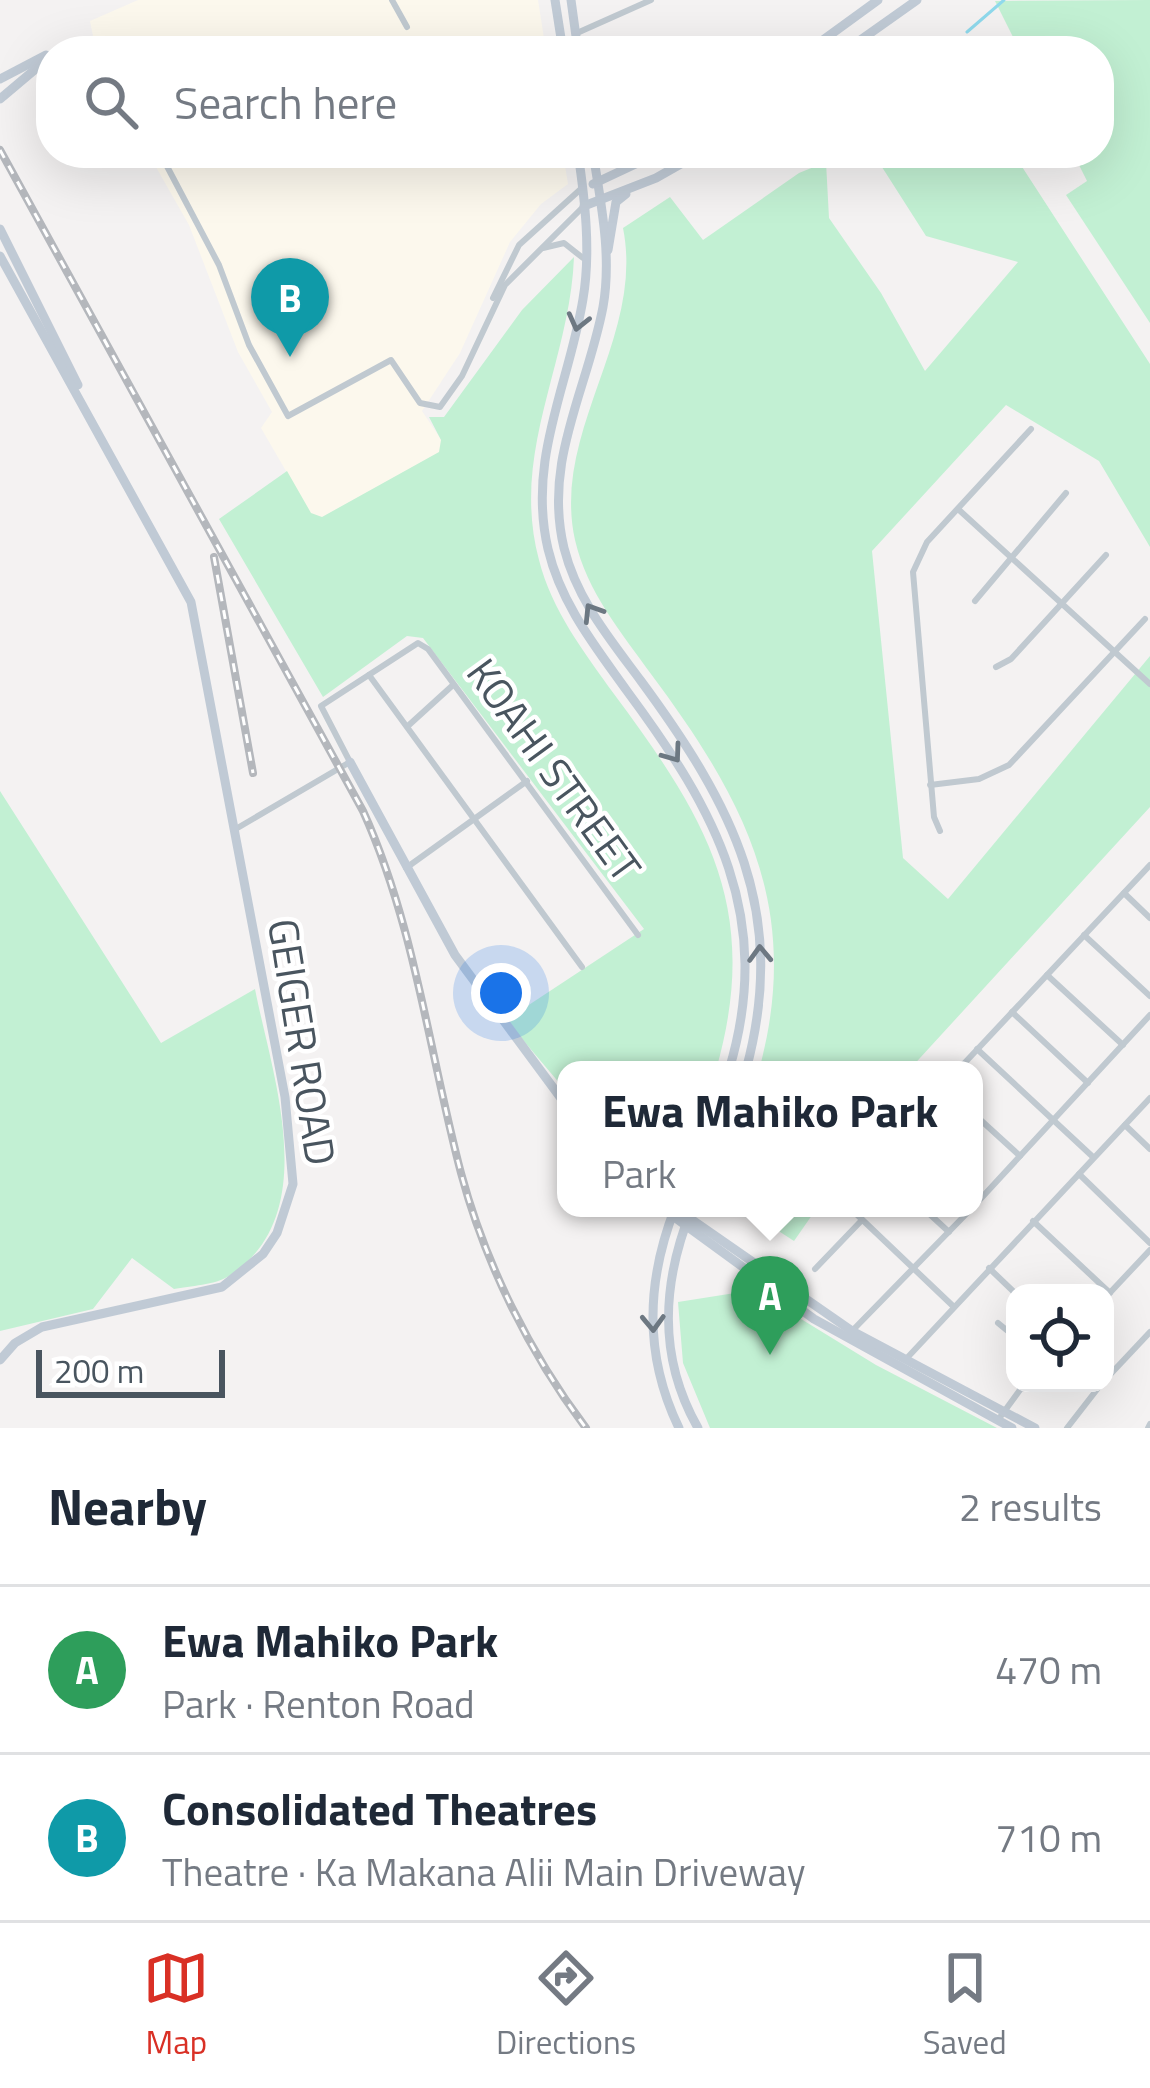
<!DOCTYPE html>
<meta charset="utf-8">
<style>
body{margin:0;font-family:"Titillium Web",sans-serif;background:#f2f2f3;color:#1f2937}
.controls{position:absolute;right:36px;bottom:36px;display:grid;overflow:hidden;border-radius:24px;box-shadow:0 12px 48px #0002}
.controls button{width:108px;height:108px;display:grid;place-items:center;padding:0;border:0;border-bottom:3px solid #e0e1e3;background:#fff;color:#1f2937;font:60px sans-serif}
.scale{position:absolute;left:36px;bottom:30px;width:189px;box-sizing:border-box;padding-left:12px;border:6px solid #49555f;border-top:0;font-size:33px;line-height:42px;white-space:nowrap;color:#49555f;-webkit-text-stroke:9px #fff;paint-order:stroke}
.you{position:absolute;left:501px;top:993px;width:42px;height:42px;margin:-30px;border:9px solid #fff;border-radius:50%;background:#1a73e8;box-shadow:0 0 0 18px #1a73e833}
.badge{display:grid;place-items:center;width:78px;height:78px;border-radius:50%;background:#d93025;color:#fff;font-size:39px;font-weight:700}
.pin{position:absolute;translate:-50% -99px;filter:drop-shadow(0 3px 6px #0008)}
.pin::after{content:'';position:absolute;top:63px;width:42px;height:36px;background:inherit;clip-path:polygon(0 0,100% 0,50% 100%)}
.popup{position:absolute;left:557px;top:1061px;width:426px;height:156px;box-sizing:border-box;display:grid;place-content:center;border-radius:24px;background:#fff;filter:drop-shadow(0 3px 9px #0005);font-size:39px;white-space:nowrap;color:#747a83}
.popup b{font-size:45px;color:#1f2937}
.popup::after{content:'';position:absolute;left:50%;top:100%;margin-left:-24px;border:24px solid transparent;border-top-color:#fff}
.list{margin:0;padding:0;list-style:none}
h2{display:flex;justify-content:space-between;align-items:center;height:156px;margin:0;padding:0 48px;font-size:51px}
h2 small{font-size:39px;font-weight:400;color:#747a83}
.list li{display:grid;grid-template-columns:78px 1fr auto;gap:36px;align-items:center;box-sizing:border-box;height:168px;padding:0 48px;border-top:3px solid #e0e1e3}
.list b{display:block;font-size:45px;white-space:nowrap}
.list p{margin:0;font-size:39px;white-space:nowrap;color:#747a83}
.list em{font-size:39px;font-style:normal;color:#747a83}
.icon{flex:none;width:66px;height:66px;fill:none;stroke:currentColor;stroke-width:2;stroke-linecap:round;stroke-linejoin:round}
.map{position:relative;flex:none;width:1150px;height:1428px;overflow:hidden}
.search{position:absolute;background:#fff;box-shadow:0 12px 48px #0002;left:36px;right:36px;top:36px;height:132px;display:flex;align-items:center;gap:30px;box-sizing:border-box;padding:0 42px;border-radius:48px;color:#747a83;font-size:45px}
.sheet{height:492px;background:#fff}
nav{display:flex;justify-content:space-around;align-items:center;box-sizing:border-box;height:168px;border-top:3px solid #e0e1e3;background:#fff;font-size:33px;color:#747a83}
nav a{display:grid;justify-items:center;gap:6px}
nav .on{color:#d93025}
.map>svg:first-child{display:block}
</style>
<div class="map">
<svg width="1150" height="1428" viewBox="0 0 1150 1428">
<rect width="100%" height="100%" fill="#f4f2f2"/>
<g fill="#fcf8ed">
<polygon points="138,0 538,0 546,51 96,51 90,21"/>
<polygon points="148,153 563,153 568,184 541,204 510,242 460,353 422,411 442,441 440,452 321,518 311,514 261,428 272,412 238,352 189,225"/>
</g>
<g fill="#c2f0d3">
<polygon points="1150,0 1150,323 1066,195 1087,181 1073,153 1099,153 1099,51 1020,51 995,1"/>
<path d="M873 153H1013L1150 364V547L1099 461 1006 405 872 551 903 858 948 899 1150 656V807L909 1070H759C803 909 745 800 651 674 621 632 587 592 575 540 551 431 645 338 623 228L670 197 703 240 799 173 826 162 829 218 881 293 925 371 1018 262 926 236Z"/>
<path d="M574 257C570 363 510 452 539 560 552 611 584 652 614 694 707 819 762 909 716 1070H566V1091L506 1020 644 929 423 638 407 636 323 697 219 519 287 471 311 513 322 517 439 452 441 440 429 417H444L522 310Z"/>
<path d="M0 791 161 1043 255 989C272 1076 324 1215 229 1276 215 1285 190 1286 174 1289L132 1258 93 1309 0 1331Z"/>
<polygon points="743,1208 817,1208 794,1241"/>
<polygon points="754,1290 876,1365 997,1428 710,1428 683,1363 678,1302"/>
</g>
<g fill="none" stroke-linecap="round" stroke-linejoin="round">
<polyline stroke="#8fd9ec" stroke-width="3" points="967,32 1004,0"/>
<g stroke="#c0c9d0" stroke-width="6">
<polyline points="392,0 407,27"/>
<polyline points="577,33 651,0"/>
<polyline points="58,51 83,42 111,51"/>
<polyline points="160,153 219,265 249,345 288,416 391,360 420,403 440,407 462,376 505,285 584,206"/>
<polyline points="543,248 564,243 583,258"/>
<polyline points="493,298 519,245 583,187"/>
<polyline points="958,509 1150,684"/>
<polyline points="975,601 1066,493"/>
<polyline points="996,667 1011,659 1106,555"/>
<polyline points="369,675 582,967"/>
<polyline points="409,725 453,685"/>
<polyline points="930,785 979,779 1009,765 1145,619"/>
<polyline points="234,830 350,762 321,706 418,643 428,649 638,935"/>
<polyline points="940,831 934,817 913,572 927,542 1031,429"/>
<polyline points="406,868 527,781"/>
<polyline points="1124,893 1150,918"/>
<polyline points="1084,935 1150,996"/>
<polyline points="1047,975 1123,1045"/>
<polyline points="1012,1012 1088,1083"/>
<polyline points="977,1049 1093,1157"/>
<polyline points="958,1070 1150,865"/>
<polyline points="974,1114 1020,1156"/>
<polyline points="1125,1125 1150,1149"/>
<polyline points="1079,1174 1150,1243"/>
<polyline points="974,1206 1150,1015"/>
<polyline points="850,1208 954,1307"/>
<polyline points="923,1208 949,1232"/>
<polyline points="1033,1221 1110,1293"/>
<polyline points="989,1268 1015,1293"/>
<polyline points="815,1269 862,1220"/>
<polyline points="1105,1298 1150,1250"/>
<polyline points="998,1323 1015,1337"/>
<polyline points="852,1331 972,1208"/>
<polyline points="907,1358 1150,1098"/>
<polyline points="1105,1380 1150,1332"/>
<polyline points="998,1420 1025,1383"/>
<polyline points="1067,1428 1102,1383"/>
<polyline points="1148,1428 1150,1424"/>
</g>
<g stroke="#c0cad5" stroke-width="9">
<polyline points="555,0 563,51"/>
<polyline points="571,0 578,51"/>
<polyline points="57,51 58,51"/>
<polyline points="808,51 878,0"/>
<polyline points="845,51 917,0"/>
<polyline points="0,79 46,55"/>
<polyline points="0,99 51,56"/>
<path d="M578 153C585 200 591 252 583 299 569 385 527 459 548 549 561 604 595 646 627 691 716 811 775 917 729 1070"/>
<path d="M593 153C601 204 612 256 603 307 587 391 543 461 564 548 577 600 610 639 641 681 733 806 789 911 746 1070"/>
<polyline points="593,184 659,153"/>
<polyline points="584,206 656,178 700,153"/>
<polyline points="0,229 78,385"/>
<polyline points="608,250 616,202 626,194"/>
<polyline points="0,256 191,602 285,1097 293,1184 277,1233 263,1254 222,1287 42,1327 15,1343 0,1360"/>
<polyline points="350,762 455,955 566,1105"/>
<polyline points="662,1208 814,1319 1012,1428"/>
<path d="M692 1208C662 1282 657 1356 698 1428"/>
<path d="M679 1428C644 1356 646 1282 675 1208L852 1331 1035 1428"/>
</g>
<defs>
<g id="rail">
<path d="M0 150 363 811C415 926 429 1052 461 1173 485 1263 530 1354 586 1428"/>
<polyline points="214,557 253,773"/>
</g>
</defs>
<use href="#rail" stroke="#b4b7bc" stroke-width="8"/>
<use href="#rail" stroke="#fff" stroke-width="3" stroke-dasharray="9" stroke-linecap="butt"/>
</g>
<defs><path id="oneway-chevron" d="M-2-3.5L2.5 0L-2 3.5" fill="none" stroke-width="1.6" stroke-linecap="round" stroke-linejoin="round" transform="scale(3)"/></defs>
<g stroke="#6d7882">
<use href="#oneway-chevron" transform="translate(578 322) rotate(104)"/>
<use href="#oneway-chevron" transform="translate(592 612) rotate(-122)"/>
<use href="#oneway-chevron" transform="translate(673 754) rotate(54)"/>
<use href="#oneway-chevron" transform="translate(760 954) rotate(-92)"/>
<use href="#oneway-chevron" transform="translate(653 1323) rotate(88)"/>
</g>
<g text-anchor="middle" stroke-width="9" stroke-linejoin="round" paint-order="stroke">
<g font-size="42" fill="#49555f" stroke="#fff">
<text transform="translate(554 770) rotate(54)" y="15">KOAHI STREET</text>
<text transform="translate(302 1042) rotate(81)" y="15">GEIGER ROAD</text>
</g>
</g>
</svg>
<div class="controls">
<button><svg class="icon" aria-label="locate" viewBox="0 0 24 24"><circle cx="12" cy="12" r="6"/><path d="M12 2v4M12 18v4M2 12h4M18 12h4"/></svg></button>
</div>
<div class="scale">200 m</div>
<div class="you"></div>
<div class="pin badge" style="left:770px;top:1355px;background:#2e9e5b">A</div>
<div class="popup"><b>Ewa Mahiko Park</b>Park</div>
<div class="pin badge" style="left:290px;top:357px;background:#0f9aa8">B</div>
<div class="search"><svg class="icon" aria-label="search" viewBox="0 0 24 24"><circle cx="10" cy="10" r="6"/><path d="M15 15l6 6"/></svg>Search here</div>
</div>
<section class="sheet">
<h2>Nearby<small>2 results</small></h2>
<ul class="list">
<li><span class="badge" style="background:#2e9e5b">A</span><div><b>Ewa Mahiko Park</b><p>Park · Renton Road</p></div><em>470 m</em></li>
<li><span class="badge" style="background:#0f9aa8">B</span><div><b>Consolidated Theatres</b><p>Theatre · Ka Makana Alii Main Driveway</p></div><em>710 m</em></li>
</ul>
</section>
<nav>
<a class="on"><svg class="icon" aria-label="map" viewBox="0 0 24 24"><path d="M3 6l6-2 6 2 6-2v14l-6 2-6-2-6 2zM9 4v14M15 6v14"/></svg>Map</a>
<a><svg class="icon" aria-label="directions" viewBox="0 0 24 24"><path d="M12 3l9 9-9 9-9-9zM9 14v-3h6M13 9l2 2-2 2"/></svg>Directions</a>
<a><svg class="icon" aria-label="saved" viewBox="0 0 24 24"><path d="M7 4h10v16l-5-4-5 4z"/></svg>Saved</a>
</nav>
